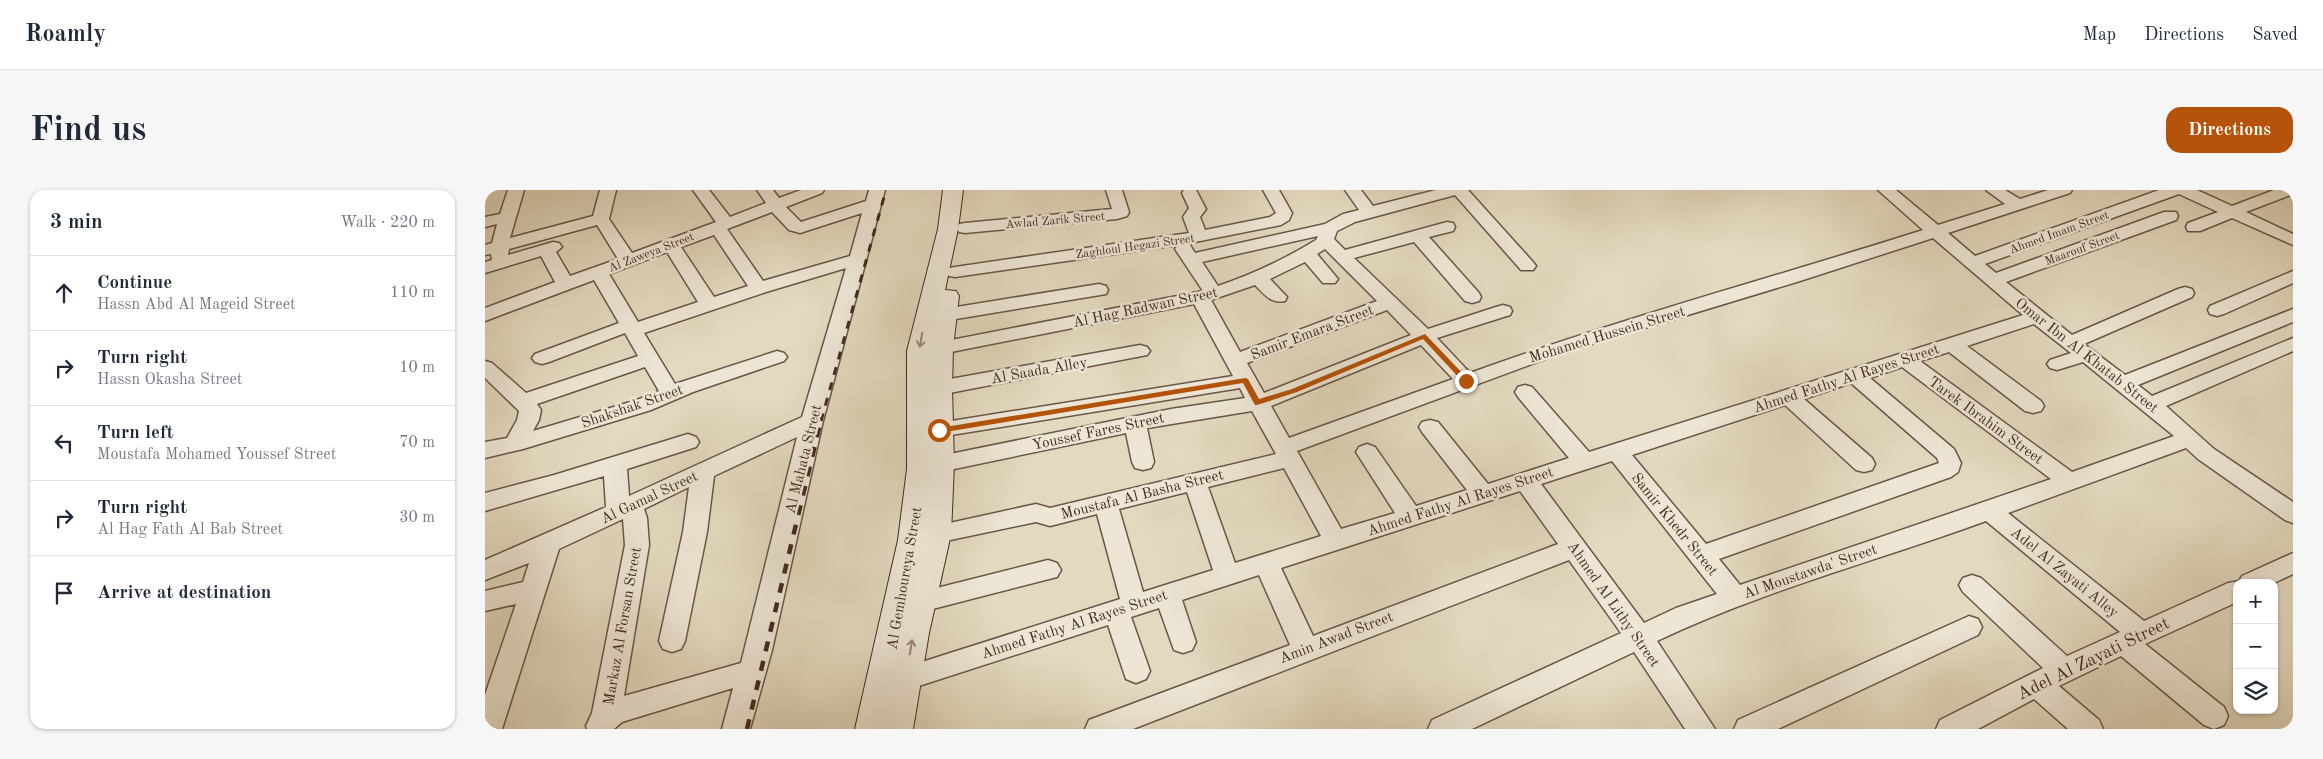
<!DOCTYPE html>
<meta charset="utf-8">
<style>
body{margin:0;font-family:"Old Standard TT",serif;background:#f6f6f7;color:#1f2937}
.controls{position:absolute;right:15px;bottom:15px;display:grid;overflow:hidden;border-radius:10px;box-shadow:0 1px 4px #0004}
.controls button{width:45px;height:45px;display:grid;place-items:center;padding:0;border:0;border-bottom:1px solid #e0e1e3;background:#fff;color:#1f2937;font:25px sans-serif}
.stop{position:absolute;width:15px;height:15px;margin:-11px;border:4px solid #b45309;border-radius:50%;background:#fff}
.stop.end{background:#b45309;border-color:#fff;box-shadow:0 1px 5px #0008}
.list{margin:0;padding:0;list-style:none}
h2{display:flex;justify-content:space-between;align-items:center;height:65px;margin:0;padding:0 20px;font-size:21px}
h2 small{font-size:16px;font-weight:400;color:#747a83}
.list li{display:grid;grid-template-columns:32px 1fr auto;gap:15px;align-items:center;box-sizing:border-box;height:75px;padding:0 20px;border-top:1px solid #e0e1e3}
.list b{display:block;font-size:19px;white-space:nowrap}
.list p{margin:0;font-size:16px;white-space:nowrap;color:#747a83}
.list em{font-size:16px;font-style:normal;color:#747a83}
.icon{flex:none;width:28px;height:28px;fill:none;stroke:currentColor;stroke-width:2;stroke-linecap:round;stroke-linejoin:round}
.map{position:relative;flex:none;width:1808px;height:539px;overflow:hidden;border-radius:15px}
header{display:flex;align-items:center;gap:30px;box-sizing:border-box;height:70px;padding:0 25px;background:#fff;border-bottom:1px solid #e0e1e3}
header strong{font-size:24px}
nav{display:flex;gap:28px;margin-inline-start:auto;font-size:18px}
.intro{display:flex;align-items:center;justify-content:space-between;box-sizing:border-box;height:120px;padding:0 30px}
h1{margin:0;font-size:35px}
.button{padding:12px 22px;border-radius:15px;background:#b45309;color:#fff;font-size:18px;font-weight:700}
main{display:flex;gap:30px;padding:0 30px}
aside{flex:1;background:#fff;border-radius:15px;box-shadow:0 1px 4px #0004}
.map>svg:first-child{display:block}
</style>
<header>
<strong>Roamly</strong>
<nav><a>Map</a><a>Directions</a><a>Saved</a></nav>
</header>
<div class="intro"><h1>Find us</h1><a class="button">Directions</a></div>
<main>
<aside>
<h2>3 min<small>Walk · 220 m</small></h2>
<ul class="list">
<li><svg class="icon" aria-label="ahead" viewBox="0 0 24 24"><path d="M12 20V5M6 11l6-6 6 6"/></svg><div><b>Continue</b><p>Hassn Abd Al Mageid Street</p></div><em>110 m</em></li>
<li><svg class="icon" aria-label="right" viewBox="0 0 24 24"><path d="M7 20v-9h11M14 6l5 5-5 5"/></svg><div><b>Turn right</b><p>Hassn Okasha Street</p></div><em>10 m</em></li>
<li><svg class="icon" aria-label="left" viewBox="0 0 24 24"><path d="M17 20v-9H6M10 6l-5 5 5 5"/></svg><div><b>Turn left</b><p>Moustafa Mohamed Youssef Street</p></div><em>70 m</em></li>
<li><svg class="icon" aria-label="right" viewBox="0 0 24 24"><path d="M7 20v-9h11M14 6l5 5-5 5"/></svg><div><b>Turn right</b><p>Al Hag Fath Al Bab Street</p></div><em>30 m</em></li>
<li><svg class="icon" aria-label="arrive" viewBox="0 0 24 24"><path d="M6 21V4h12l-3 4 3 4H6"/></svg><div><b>Arrive at destination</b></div></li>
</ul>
</aside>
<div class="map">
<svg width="1808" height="539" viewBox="0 0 1808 539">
<rect width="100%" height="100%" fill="#e3d9bf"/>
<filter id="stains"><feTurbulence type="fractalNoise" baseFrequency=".004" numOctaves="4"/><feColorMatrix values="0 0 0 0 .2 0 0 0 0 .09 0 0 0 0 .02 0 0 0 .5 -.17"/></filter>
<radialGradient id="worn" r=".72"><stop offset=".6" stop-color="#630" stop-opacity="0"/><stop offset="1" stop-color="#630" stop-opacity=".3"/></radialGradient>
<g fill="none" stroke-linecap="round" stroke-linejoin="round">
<defs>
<g id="minor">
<path d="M23 0H39L25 48 108 26 115 0H131L124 29 147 63 231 32 208 0H224L245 27 281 13 272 0H288L294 8 316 0H339L337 3 301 17 316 32 381 11 384 0H400L338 231 287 460 265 539H237L248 498 137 532 129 539H102L101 536 107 523 140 355 138 329 74 359 17 539H0V505L31 414 0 421V401L38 392 44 373 0 390V370L121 317 119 286 0 321V303L69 285 203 244 211 247 214 252 211 257 142 279 144 306 317 227 361 78 281 102 159 143 190 194 292 161 299 163 302 167 299 171 208 202 166 220 38 259 0 268V252L22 248 32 230 34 221 0 188V171L7 173 41 203 153 166 140 143 64 172 57 174 50 172 47 168 50 164 134 133 109 90 0 131V118L70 92 56 66 0 83V72L7 70 6 64 0 65V55L7 53 12 34 0 37V27L15 24ZM287 22 304 40 315 43 377 23 365 66 278 91 242 39ZM112 35 133 69 85 86 71 62 77 57 74 53 68 52 23 65 24 59ZM229 45 263 96 229 107 196 57ZM182 62 213 112 153 132 124 84ZM160 177 174 201 152 210 48 241 54 230 56 220 52 214ZM312 247 256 473 139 506 164 355 162 328 159 319 204 297 198 342 174 451 178 459 187 462 196 459 200 451 222 342 229 286Z"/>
<polygon points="621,0 637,0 644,22 642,26 632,29 480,43 474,42 472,38 474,34 480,33 627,19"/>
<path d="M699 0H711L721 19 715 27 720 40 785 27 791 23 778 0H794L807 23 804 30 796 35 700 54 705 55 710 63 840 34 858 24 874 20 860 0H876L888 16 951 0H983L1048 72 1051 76 1048 80H1036L970 5 870 32 852 41 849 49 860 60 962 32 968 33 970 37 968 41 944 47 994 103 996 107 994 111 987 113 980 111 929 52 869 68 943 139 1011 117 1018 115 1025 117 1027 121 1025 125 952 148 985 183C1134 129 1287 88 1438 40L1393 0H1411L1453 35 1520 14 1501 0H1520L1535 9 1563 0H1587L1585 3 1463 43 1490 66 1674 0H1712L1747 16 1789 0H1808V4L1761 22 1808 44V55L1747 28 1715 41H1703L1701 37 1703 33 1733 22 1694 4 1500 74 1511 83 1679 22H1691L1693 26 1691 30 1521 92 1587 145 1693 99 1700 97 1707 99 1709 103 1707 107 1599 154 1640 185 1808 119V132L1653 195 1667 206 1808 148V161L1681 216 1729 259 1808 312V333L1800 330 1713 269 1701 258 1523 323 1659 431 1743 393 1754 391 1757 386 1808 363V384L1789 393H1752V412L1660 454 1739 517 1743 526 1739 535 1729 539 1719 535 1636 466 1574 496 1614 530 1618 539H1583L1549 509 1493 539H1451L1455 530 1558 478 1478 402 1474 395 1478 388 1487 385 1496 388 1582 466 1635 442 1501 331C1391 371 1277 401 1172 451L1230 539H1200L1149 462 987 539H943L947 530 1136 443 1084 370 648 539H600L604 530 805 455 774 385 697 410 711 452 707 460 698 463 689 460 674 418 646 427 665 481 661 489 651 493 641 489 623 435 409 504 399 500 395 492 399 484 635 409 612 324 565 336 551 332 451 353 442 350 439 344 442 338 551 314 565 318 791 264 767 221 662 238 669 272 666 278 658 280 650 278 647 272 641 243 455 282 447 280 444 274 447 268 455 266 686 219 760 208 755 198 454 247 446 245 443 240 446 235 454 233 748 186 709 114 456 164 449 162 446 158 449 154 456 152 718 101 690 59 693 55 470 87 464 86 461 82 464 78 470 77 704 43 698 27 704 18 697 3ZM833 46 831 50C800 69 768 84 733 96L717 72ZM1448 48 1538 125 1104 262 1047 197 1040 195 1033 197 1030 202 1033 207 1084 268 1003 294 953 232 945 230 937 232 934 237 937 242 982 300 931 316 890 257 882 254 874 257 871 262 910 323 856 339 812 261 1074 164 1315 91ZM840 59 892 111 755 162 726 110 770 95C779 104 786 114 800 111L802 107 785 89 820 72 838 93H850L853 89 832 64ZM902 120 926 145 779 203 762 173ZM1549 134 1586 163 1565 170 1562 174 1565 178 1572 180 1598 172 1689 246 1587 282 1435 171 1464 162 1540 221 1548 223 1556 221 1559 216 1556 211 1482 156ZM936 155 968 189 804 248 786 216ZM1417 177 1566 289 1255 395 1234 369 1466 287 1473 282 1476 273 1469 259 1385 188ZM1366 193 1452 268 1454 273 1221 354 1147 265 1300 215 1371 280 1379 282 1387 280 1390 274 1387 268 1319 209ZM1127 271 1232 404 1191 418 1159 433 1056 294ZM799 278 836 346 750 373 723 297ZM1035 301 1073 354 828 446 796 378ZM702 302 728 380 658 402 634 319Z"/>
<polygon points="1808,81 1808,93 1739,124 1732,126 1725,124 1723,120 1725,116"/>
<polygon points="614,94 621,96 623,100 621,104 459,131 452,129 449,125 452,121 459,119"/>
<polygon points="655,155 662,157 665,161 662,165 454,205 447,203 444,198 447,193 454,191"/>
<polygon points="563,370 572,373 576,380 572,387 436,422 427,419 423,412 427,405 436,402"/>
<polygon points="1484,426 1493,429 1497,437 1493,445 1293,539 1249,539 1253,530"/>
</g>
<polygon id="secondary" points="458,0 478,0 473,39 460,100 471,101 474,106 468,158 467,198 469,274 466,344 444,443 428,539 370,539 413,350 422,279 422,161 453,39"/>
</defs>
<use href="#minor" stroke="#6a5647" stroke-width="3"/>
<use href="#secondary" stroke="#422a1f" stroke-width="2"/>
<use href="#minor" fill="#ede6d5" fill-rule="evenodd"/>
<use href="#secondary" fill="#ede6d5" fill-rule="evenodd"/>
<polyline stroke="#422a1f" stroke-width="3" stroke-dasharray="8 8" stroke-linecap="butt" points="336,231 401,0"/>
<polyline stroke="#422a1f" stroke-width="4.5" stroke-dasharray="10 10" stroke-linecap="butt" points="262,539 336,230"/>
</g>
<defs><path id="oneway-shaft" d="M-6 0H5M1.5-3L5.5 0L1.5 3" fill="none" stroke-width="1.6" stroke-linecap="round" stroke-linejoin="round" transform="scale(1.25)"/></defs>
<g stroke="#98887a">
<use href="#oneway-shaft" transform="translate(436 150) rotate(100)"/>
<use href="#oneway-shaft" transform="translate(426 457) rotate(-81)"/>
</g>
<polygon fill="#b45309" points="940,144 983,189 983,192 978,192 938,149 812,202 772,215 770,215 758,193 454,243 450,240 454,238 760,188 763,189 774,209 807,199"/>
<g text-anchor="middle" stroke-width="5" stroke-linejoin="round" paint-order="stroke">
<g font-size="12" fill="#422a1f" stroke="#ede6d5">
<text transform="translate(570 30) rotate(-5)" y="4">Awlad Zarik Street</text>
<text transform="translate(1574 42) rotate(-20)" y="4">Ahmed Imam Street</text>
<text transform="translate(650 56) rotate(-8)" y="4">Zaghloul Hegazi Street</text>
<text transform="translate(1597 58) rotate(-20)" y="4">Maarouf Street</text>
<text transform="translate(166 62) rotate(-21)" y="4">Al Zaweya Street</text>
</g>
<g font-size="15" fill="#422a1f" stroke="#ede6d5">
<text transform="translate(660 117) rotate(-12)" y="5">Al Hag Radwan Street</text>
<text transform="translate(827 142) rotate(-21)" y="5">Samir Emara Street</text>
<text transform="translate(1122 144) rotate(-17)" y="5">Mohamed Hussein Street</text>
<text transform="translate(1602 165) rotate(38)" y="5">Omar Ibn Al Khatab Street</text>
<text transform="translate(554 180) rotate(-10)" y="5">Al Saada Alley</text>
<text transform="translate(1361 188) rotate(-18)" y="5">Ahmed Fathy Al Rayes Street</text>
<text transform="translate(147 216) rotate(-19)" y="5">Shakshak Street</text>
<text transform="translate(1501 230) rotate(36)" y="5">Tarek Ibrahim Street</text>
<text transform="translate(613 241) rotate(-12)" y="5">Youssef Fares Street</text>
<text transform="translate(318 269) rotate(-76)" y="5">Al Mahata Street</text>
<text transform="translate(657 304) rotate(-14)" y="5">Moustafa Al Basha Street</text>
<text transform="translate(164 307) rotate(-25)" y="5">Al Gamal Street</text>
<text transform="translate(975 311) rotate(-18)" y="5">Ahmed Fathy Al Rayes Street</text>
<text transform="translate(1190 334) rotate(51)" y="5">Samir Khedr Street</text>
<text transform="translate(1325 381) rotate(-19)" y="5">Al Moustawda' Street</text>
<text transform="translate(1580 382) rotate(39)" y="5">Adel Al Zayati Alley</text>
<text transform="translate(419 388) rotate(-80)" y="5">Al Gemhoureya Street</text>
<text transform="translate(1129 414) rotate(55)" y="5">Ahmed Al Lithy Street</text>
<text transform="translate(589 434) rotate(-18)" y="5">Ahmed Fathy Al Rayes Street</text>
<text transform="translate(137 436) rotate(-80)" y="5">Markaz Al Forsan Street</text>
<text transform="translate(851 447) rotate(-21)" y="5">Amin Awad Street</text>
</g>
<g font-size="18" fill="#422a1f" stroke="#ede6d5">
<text transform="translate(1608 468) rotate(-26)" y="6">Adel Al Zayati Street</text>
</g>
</g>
<rect width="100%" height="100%" filter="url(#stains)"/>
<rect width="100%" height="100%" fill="url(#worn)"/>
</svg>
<div class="controls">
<button>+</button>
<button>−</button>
<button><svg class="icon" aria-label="layers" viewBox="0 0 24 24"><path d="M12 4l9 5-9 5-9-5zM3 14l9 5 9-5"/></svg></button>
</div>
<div class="stop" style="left:454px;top:240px"></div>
<div class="stop end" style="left:981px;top:191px"></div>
</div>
</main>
